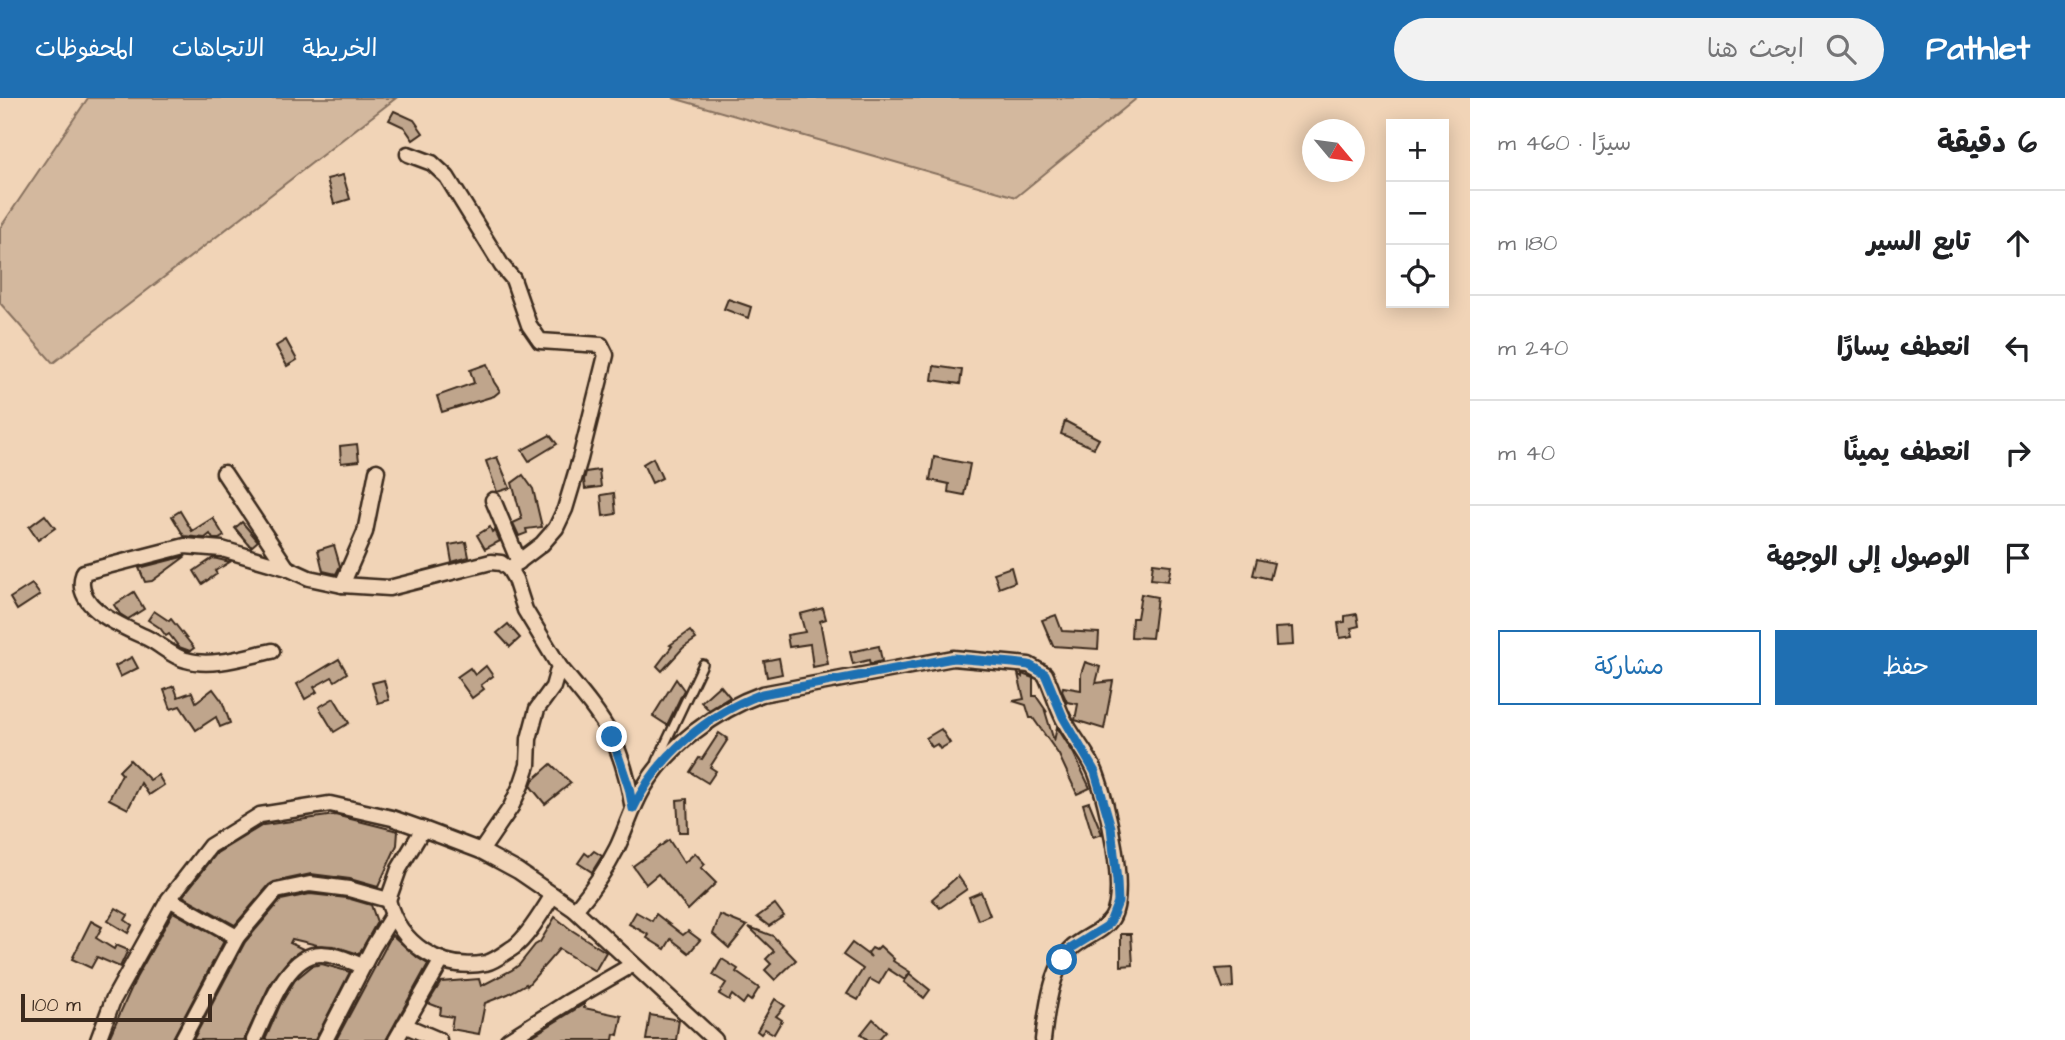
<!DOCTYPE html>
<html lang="ar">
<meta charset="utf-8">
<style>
body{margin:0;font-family:"Architects Daughter","Playpen Sans Arabic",sans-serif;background:#f2f2f2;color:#202124;direction:rtl}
.controls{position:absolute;right:21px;top:21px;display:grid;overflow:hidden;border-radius:0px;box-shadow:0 4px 18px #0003}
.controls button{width:63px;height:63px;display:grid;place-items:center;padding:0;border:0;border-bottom:2px solid #e0e0e0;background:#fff;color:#202124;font:35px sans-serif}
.compass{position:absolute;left:1302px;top:21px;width:63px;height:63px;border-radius:50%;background:#fff;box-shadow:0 4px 18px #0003;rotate:119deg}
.scale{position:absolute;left:21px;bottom:18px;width:191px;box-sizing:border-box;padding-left:7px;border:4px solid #3b2a1e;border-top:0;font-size:19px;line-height:24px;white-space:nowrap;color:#3b2a1e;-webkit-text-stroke:5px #f1d4b7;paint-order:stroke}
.stop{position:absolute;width:21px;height:21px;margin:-16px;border:5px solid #1f6fb2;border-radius:50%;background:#fff}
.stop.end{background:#1f6fb2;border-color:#fff;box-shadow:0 2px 7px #0008}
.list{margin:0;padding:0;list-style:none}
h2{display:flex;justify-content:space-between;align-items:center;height:91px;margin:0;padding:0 28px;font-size:30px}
h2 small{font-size:23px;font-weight:400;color:#757577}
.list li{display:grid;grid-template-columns:46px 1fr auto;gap:21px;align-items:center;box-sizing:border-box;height:105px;padding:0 28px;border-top:2px solid #e0e0e0}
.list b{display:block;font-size:26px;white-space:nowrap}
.list em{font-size:23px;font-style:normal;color:#757577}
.actions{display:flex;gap:14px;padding:21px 28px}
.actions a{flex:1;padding:16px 0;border:2px solid #1f6fb2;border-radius:0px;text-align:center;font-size:24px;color:#1f6fb2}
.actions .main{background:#1f6fb2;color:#fff}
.icon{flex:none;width:38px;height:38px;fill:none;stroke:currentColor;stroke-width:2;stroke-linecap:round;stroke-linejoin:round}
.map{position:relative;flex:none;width:1470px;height:942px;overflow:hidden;direction:ltr}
header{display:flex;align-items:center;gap:42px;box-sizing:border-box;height:98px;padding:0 35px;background:#1f6fb2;color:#fff}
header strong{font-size:33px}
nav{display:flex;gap:38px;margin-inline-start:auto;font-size:24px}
.search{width:490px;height:63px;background:#f2f2f2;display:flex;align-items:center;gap:18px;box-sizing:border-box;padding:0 24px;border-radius:38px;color:#757577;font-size:26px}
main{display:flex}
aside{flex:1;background:#fff}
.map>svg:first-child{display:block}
</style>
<header>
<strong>Pathlet</strong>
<div class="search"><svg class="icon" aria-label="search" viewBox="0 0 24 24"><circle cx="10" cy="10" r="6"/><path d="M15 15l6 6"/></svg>ابحث هنا</div>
<nav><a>الخريطة</a><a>الاتجاهات</a><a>المحفوظات</a></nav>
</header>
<main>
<aside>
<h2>6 دقيقة<small>سيرًا · 460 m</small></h2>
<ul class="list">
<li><svg class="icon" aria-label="ahead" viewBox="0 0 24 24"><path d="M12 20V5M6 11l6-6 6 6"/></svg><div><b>تابع السير</b></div><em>180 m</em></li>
<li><svg class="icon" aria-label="left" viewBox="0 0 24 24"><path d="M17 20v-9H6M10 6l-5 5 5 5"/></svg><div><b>انعطف يسارًا</b></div><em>240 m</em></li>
<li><svg class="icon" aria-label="right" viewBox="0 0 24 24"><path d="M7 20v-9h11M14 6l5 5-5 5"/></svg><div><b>انعطف يمينًا</b></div><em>40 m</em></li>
<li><svg class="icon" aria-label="arrive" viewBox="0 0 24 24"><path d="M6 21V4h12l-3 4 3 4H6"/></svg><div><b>الوصول إلى الوجهة</b></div></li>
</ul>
<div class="actions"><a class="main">حفظ</a><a>مشاركة</a></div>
</aside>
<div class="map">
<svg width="1470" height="942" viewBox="0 0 1470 942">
<rect width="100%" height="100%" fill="#f1d4b7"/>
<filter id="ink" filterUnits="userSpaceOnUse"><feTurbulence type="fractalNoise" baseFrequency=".0143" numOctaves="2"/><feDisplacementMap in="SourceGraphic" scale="14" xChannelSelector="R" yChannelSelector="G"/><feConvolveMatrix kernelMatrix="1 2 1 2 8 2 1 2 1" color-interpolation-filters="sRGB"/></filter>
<g filter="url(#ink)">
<g fill="#d3b89e" stroke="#87715e" stroke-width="2">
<polygon points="88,0 396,0 53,265 0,205 0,130"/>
<polygon points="673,0 1137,0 1016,99"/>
</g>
<g fill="#bfa58c" stroke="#3b2a1e" stroke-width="2">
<polygon points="394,13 414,22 423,35 413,42 404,29 389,22"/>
<polygon points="343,77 350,101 334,106 327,81"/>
<polygon points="728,201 751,209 748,220 724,211"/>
<polygon points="286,242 297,262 287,268 276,248"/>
<polygon points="487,266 494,284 500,293 494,298 442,314 437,298 474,285 470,272"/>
<polygon points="934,268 962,272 960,286 932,282"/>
<polygon points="1065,323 1099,341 1094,350 1061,336"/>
<polygon points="550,337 557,346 529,363 522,352"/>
<polygon points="357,346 359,363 341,365 340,348"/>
<polygon points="497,359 510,390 497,394 486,363"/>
<polygon points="934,359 970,366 964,397 948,394 949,386 930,382"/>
<polygon points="653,360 662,380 652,385 643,366"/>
<polygon points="599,372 601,389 585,391 584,382 586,374"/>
<polygon points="523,377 533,391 542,429 526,431 527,435 519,438 513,425 522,421 512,385"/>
<polygon points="614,395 616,416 603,418 601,397"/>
<polygon points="180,413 192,433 213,420 224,438 219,441 213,441 210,436 205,440 184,438 172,418"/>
<polygon points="45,417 55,430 38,442 29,429"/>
<polygon points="242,424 258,443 251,449 235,430"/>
<polygon points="490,429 492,434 495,432 500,443 485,451 477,437"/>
<polygon points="466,444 469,459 452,464 449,447"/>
<polygon points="334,447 340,468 336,476 323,473 318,452"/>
<polygon points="186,458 152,483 145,484 139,470"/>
<polygon points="213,460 230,464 215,473 217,476 202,486 194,473"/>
<polygon points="1257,461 1274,465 1270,481 1253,477"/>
<polygon points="1153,465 1171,467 1168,483 1151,481"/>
<polygon points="1011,469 1015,484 999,490 994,475"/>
<polygon points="32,486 40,497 17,512 10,500"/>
<polygon points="134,494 144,511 128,521 120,516 114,507"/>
<polygon points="1141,496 1157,499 1152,540 1131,539 1132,520 1137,520"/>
<polygon points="823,510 826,521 820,523 828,566 813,569 810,546 789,549 787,537 805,534 800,516"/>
<polygon points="154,513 169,523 171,521 194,550 190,553 179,549 169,536 166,538 160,530 148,522"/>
<polygon points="1357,516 1359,528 1351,530 1353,538 1340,540 1338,525 1345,524 1345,518"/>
<polygon points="1056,517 1062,533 1099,535 1098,551 1053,548 1042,522"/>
<polygon points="508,526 520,540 510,549 497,535"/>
<polygon points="1292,529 1293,547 1276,548 1275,530"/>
<polygon points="690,533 696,541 683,550 662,573 657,568 672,548 670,547"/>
<polygon points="879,548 882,563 870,566 869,562 853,566 850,554"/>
<polygon points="132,559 138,570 120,579 115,568"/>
<polygon points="779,560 782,576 767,579 764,563"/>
<polygon points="339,561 347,575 335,583 332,579 314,589 317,594 305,601 297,586"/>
<polygon points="1085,564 1100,569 1096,585 1113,583 1104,631 1075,622 1078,606 1067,604 1062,593 1063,589 1081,592 1081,576"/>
<polygon points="486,568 493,578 481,587 484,591 472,600 457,579 470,570 475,577"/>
<polygon points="1018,576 1022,579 1022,576 1033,580 1033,598 1036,598 1047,614 1045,613 1054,643 1057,629 1074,656 1090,690 1077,696 1059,657 1033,620 1030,620 1026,607 1013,603 1024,601"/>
<polygon points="676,581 684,592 667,627 653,618"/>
<polygon points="384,582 389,602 378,605 372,585"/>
<polygon points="720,587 730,599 709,612 701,604"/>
<polygon points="174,588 178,599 192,594 196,604 213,591 222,603 230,625 220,629 216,619 196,632 180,608 171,611 164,592"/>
<polygon points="334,600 349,625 334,634 319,609"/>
<polygon points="941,631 950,645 940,651 937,646 932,649 926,640"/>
<polygon points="719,635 728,641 710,669 716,673 708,685 690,674 699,660 702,661"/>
<polygon points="130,662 150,682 158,677 164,687 149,697 141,685 128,711 109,701 122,676 119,673"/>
<polygon points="551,666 571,685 545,706 531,689 533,682"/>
<polygon points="687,701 688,734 679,734 677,702"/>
<polygon points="1089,704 1102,736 1093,739 1083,706"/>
<polygon points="335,717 398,733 397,747 378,789 350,781 311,776 274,784 269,787 235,827 183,798 217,755 263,727"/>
<polygon points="669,742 684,765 695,755 705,766 701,770 716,785 688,812 658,776 646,786 633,768"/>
<polygon points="594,753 602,758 592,774 578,765 585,755 589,758"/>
<polygon points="958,778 967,791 940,810 932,801"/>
<polygon points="981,794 990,817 978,822 969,799"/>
<polygon points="310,796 347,800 371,807 377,824 359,856 334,848 317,847 292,841 290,845 303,851 291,859 271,884 244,942 193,942 245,844 281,802"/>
<polygon points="775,806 784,818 769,828 757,819"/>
<polygon points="116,810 128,817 125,822 132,827 128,835 108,823"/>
<polygon points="173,814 224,843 172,942 108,942 136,880"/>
<polygon points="636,814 652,823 656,816 683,837 688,833 700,842 689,855 671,841 665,851 647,840 649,837 629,826"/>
<polygon points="720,817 747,828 729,850 713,836"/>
<polygon points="555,819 570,831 606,854 595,873 559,851 527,888 526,886 508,896 485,905 479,936 451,931 453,919 440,917 441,910 428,905 441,884 479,881 481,888 512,872 519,867 535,847 540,844"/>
<polygon points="91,823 102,829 96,840 114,851 116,847 128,852 120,869 97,859 91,870 72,861"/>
<polygon points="749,829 773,838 796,862 775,882 765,872 771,866 766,861 774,853"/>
<polygon points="1121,836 1131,836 1133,867 1121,868"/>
<polygon points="392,837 418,860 428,866 386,942 336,942"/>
<polygon points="852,845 871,859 868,855 872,850 876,852 880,848 894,861 893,863 910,874 905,882 888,871 879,886 870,881 858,902 847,896 863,871 843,857"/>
<polygon points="722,861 738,871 736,874 759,890 751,903 747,900 743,906 732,897 729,902 719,896 726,885 713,877"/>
<polygon points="322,866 350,874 315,942 265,942 280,907 295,882 312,868"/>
<polygon points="1232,870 1233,889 1223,890 1216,871"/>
<polygon points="910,876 930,892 924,900 904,884"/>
<polygon points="775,901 785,908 776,918 782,922 774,936 765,931 761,936 757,933"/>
<polygon points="584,906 584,910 622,918 618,937 614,936 613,942 526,942"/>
<polygon points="650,917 679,922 676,942 646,942"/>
<polygon points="873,921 886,933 878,942 868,942 861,936"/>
</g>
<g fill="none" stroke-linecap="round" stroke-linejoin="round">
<defs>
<polyline id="service" points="657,663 703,566"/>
<g id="minor">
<polyline points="408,56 432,65 447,79 502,168 513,181 529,227 540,243 601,247 606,257 580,361 565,411 556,430 542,446 509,471"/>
<polyline points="224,375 287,470"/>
<polyline points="493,402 519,464"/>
<polyline points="342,487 365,434 377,373"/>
<path d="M272 553C247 558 212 570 186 562 173 559 161 547 149 541 125 529 70 510 84 474L185 448 222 451 287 470 309 480 342 487 389 490 491 464 501 465 509 471 515 481 525 512 559 568 553 589 537 611 529 641 528 667 522 685 511 709 481 753"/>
<path d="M559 568C577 590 597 612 611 638 623 659 629 687 633 711"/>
<polyline points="169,801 237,839"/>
<path d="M388 802C399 845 440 874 486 865 495 863 506 854 514 849 528 839 543 812 553 797"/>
<path d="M575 812C591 793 605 774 617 750 626 731 632 710 643 691 667 649 717 612 762 596L953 560 1029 567 1045 576C1052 590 1056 606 1063 620 1072 639 1088 655 1096 675 1107 704 1128 794 1112 820 1103 835 1082 839 1070 852 1051 871 1046 916 1043 942"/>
<polyline points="404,927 439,942"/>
<polyline points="98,942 113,902 169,801 210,748 260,717 330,706 392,720 423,731"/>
<polyline points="182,942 237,839 276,793 310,786 349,791 388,802 399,771 423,731 481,753 518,773 575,812 715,942"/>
<path d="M254 942C267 915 286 856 321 856 336 856 349 863 363 868"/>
<polyline points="325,942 373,849 392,818"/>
<polyline points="396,942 442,862"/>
<polyline points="508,942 568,904 632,867"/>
</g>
</defs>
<use href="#service" stroke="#3b2a1e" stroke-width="12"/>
<use href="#minor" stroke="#3b2a1e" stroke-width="19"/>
<use href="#service" stroke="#f1d4b7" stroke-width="7"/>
<use href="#minor" stroke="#f1d4b7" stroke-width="14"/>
</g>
</g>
<g fill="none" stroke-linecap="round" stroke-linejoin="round" filter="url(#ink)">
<path stroke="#1f6fb2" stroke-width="9" d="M612 639 629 690 633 711C657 658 708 616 762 596L953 560 1013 565 1029 567 1045 576 1063 619 1095 674 1111 729 1117 783 1118 804 1111 822 1107 828 1070 851 1062 862"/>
</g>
</svg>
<div class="controls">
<button>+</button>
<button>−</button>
<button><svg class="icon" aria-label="locate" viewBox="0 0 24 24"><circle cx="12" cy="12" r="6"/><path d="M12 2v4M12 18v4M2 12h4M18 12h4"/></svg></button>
</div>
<svg class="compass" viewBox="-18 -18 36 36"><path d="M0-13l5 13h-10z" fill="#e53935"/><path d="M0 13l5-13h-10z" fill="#757577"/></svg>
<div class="scale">100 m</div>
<div class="stop" style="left:1062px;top:862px"></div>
<div class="stop end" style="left:612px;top:639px"></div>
</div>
</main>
